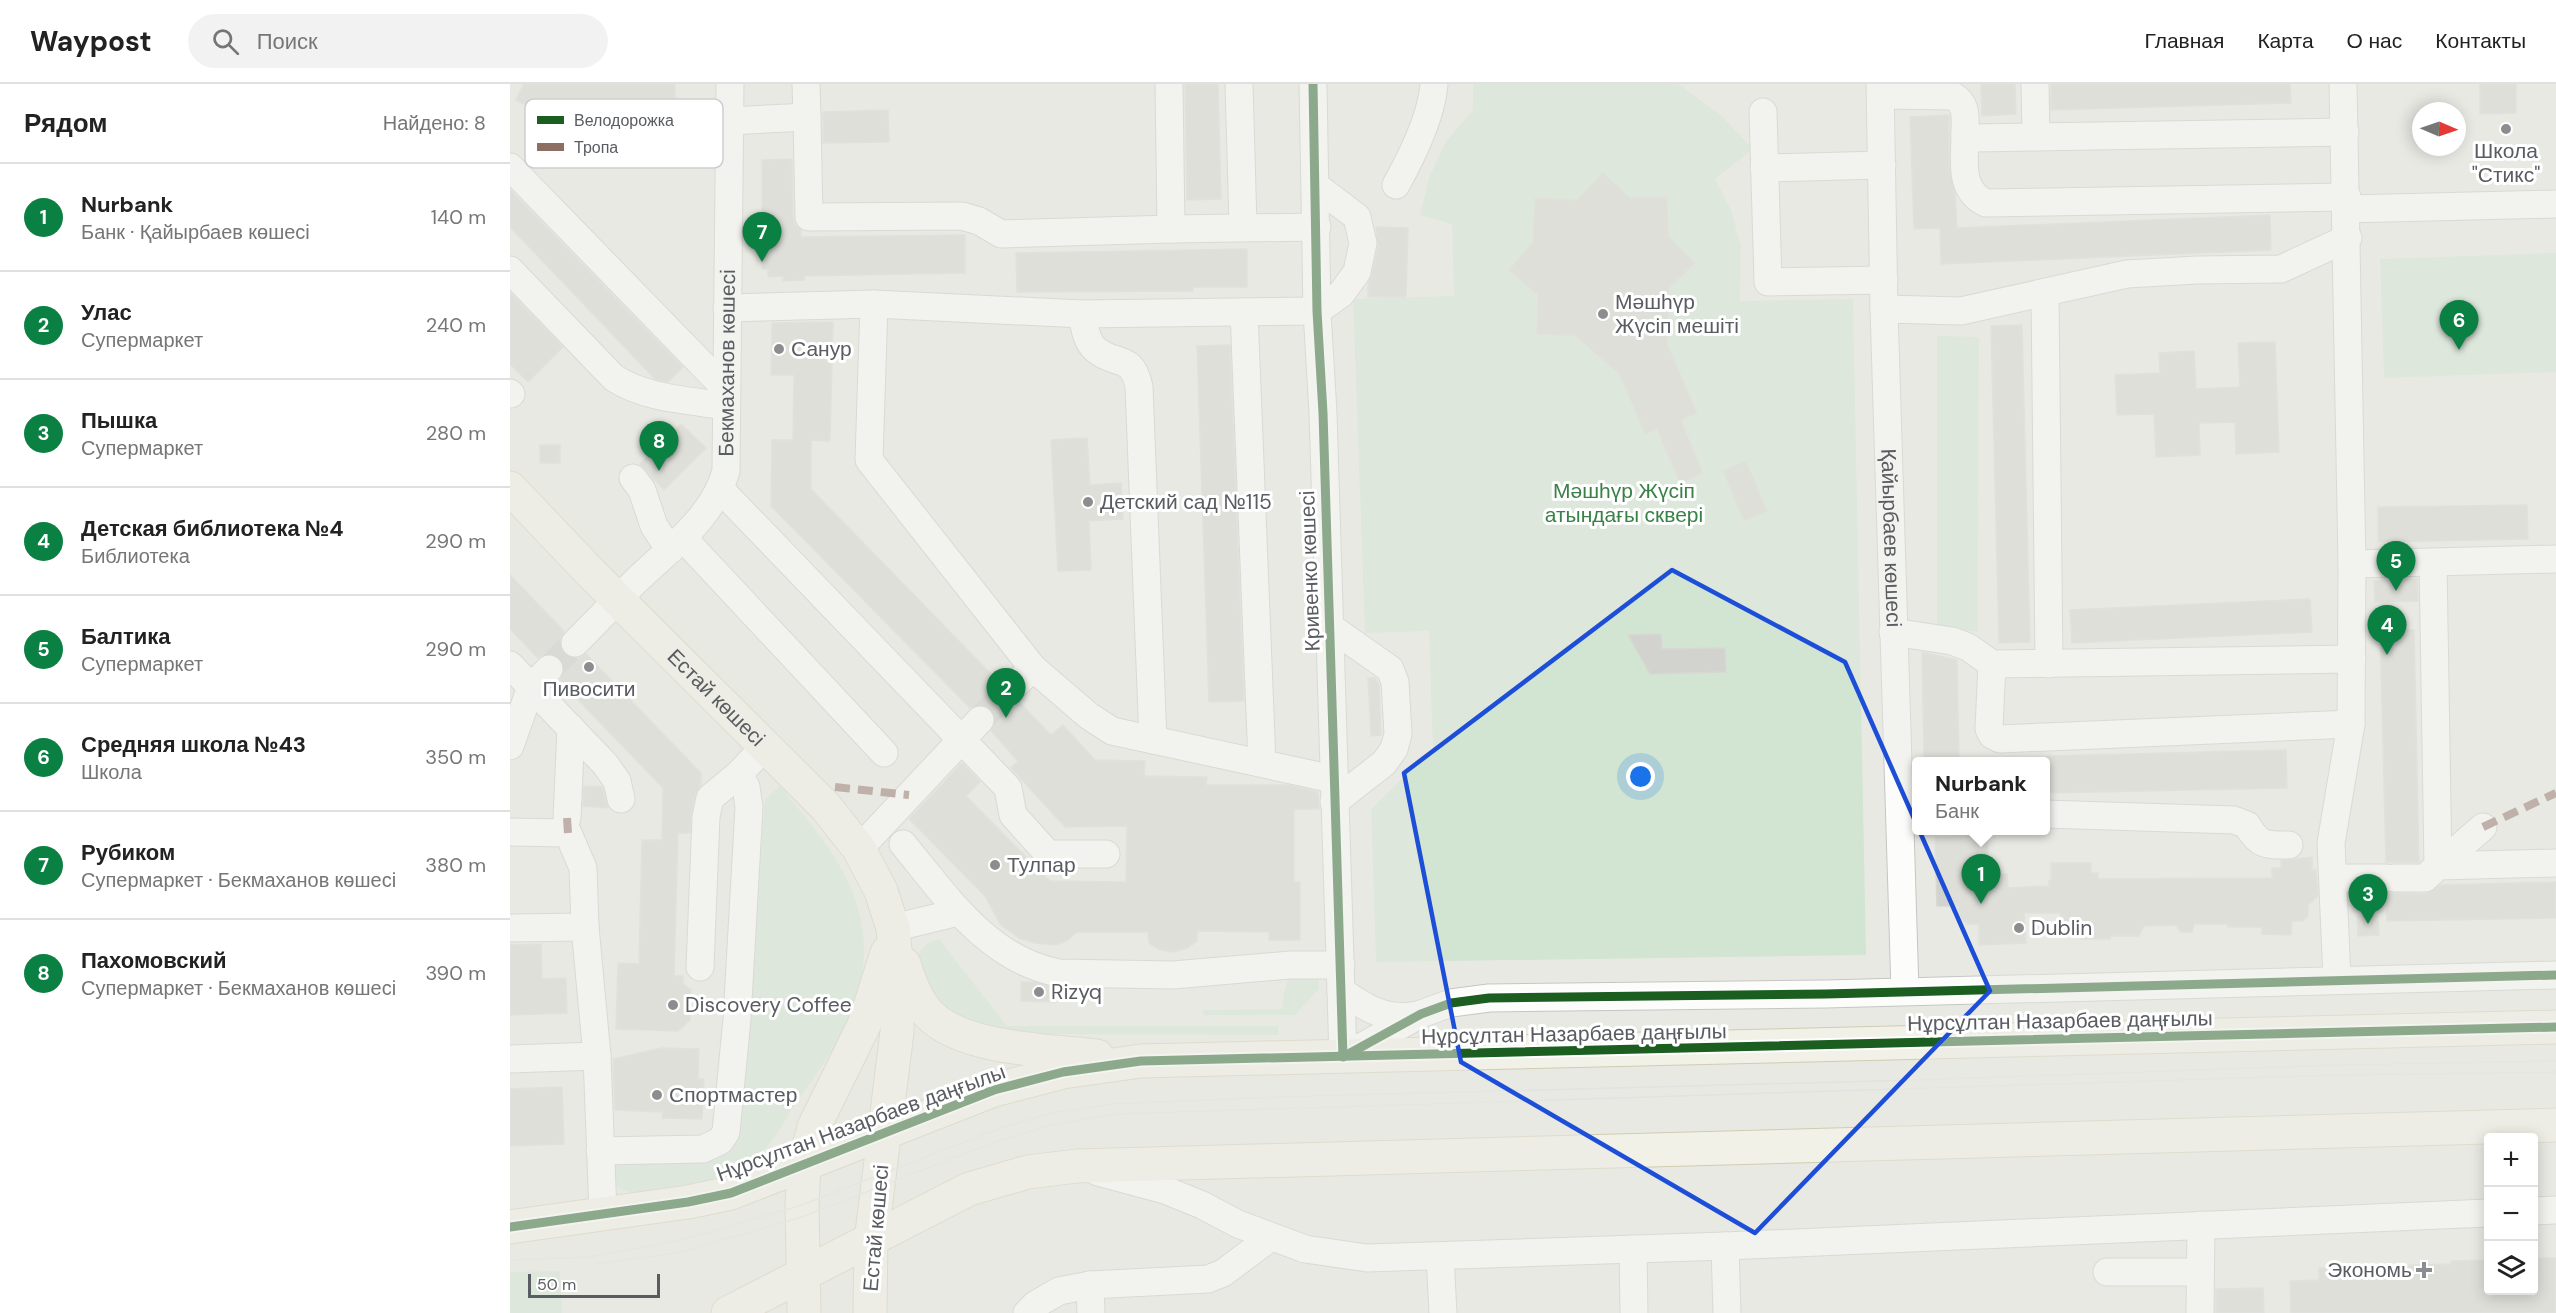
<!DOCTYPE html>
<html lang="ru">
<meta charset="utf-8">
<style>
body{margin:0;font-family:"DM Sans",sans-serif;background:#f2f2f2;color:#222}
.controls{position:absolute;right:18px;bottom:18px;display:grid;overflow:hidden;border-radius:6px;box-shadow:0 3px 15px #0003}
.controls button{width:54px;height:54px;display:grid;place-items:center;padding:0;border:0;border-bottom:2px solid #e0e0e0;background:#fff;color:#222;font:30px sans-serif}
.compass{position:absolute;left:1902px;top:18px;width:54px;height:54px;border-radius:50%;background:#fff;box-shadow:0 3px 15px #0003;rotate:92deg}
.scale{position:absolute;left:18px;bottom:15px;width:132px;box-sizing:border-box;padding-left:6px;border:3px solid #595c61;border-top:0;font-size:16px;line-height:21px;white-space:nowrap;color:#595c61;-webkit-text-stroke:4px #fff;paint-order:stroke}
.you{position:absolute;left:1131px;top:693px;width:21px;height:21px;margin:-15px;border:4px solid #fff;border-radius:50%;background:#1a73e8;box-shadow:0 0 0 9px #1a73e833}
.badge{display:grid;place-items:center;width:39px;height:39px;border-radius:50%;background:#0b8043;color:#fff;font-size:20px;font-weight:700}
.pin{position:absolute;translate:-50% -50px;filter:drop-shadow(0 2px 3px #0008)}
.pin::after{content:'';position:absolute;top:32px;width:21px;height:18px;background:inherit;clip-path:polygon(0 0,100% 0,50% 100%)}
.popup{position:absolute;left:1402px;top:673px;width:138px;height:78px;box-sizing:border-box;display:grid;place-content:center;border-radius:6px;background:#fff;filter:drop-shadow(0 2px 4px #0005);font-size:20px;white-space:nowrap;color:#767676}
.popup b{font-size:22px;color:#222}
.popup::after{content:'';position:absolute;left:50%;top:100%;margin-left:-12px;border:12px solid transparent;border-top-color:#fff}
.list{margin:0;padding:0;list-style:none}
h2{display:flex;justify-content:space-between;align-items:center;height:78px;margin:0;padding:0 24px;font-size:26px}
h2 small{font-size:20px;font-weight:400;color:#767676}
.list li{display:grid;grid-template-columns:39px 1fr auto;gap:18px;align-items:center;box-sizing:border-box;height:108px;padding:0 24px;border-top:2px solid #e0e0e0}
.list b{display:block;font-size:22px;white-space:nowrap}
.list p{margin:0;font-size:20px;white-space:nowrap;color:#767676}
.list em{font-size:20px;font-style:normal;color:#767676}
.icon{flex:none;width:33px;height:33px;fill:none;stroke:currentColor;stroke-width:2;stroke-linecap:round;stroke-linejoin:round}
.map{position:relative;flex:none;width:2046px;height:1229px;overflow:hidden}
header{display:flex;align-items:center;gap:36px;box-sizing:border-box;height:84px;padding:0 30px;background:#fff;border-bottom:2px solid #e0e0e0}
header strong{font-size:28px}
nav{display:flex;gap:33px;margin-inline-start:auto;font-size:21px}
.search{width:420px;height:54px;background:#f2f2f2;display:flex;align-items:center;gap:15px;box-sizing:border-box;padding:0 21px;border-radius:33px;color:#767676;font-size:22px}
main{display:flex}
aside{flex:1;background:#fff}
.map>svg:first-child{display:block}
</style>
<header>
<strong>Waypost</strong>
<div class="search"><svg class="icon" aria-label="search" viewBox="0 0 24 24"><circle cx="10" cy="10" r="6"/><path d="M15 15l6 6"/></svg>Поиск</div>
<nav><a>Главная</a><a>Карта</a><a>О нас</a><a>Контакты</a></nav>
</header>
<main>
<aside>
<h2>Рядом<small>Найдено: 8</small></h2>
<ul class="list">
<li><span class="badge">1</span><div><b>Nurbank</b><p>Банк · Қайырбаев көшесі</p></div><em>140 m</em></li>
<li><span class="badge">2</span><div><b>Улас</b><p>Супермаркет</p></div><em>240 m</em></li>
<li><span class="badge">3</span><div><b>Пышка</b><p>Супермаркет</p></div><em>280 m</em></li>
<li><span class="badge">4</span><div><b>Детская библиотека №4</b><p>Библиотека</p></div><em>290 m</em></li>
<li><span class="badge">5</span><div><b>Балтика</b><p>Супермаркет</p></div><em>290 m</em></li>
<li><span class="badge">6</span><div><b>Средняя школа №43</b><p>Школа</p></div><em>350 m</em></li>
<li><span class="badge">7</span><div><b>Рубиком</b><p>Супермаркет · Бекмаханов көшесі</p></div><em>380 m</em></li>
<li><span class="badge">8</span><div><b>Пахомовский</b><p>Супермаркет · Бекмаханов көшесі</p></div><em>390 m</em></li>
</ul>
</aside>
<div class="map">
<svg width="2046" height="1229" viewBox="0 0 2046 1229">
<rect width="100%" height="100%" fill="#e9e9e4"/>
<g fill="#d1e5d2">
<polygon points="963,0 1168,0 1211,31 1243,65 1205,95 1221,126 1231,162 1230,217 1343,215 1356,871 866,878 861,725 923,664 919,547 855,549 843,215 944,212 942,140 910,131 919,94 936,57 963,26"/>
<polygon points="2046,169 2046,288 1874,294 1870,175"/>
<polygon points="1427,252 1469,253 1468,547 1427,547"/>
<path d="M270 702C305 745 346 790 353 847 355 867 354 887 349 906 339 949 307 989 282 1025 274 1037 267 1052 257 1063 252 1068 245 1073 239 1078 219 1094 130 1120 109 1104 102 1099 102 1088 102 1079L225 1057 255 715Z"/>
<polygon points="429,855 497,942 768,942 768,951 480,950 427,926 407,872 417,859"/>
<polygon points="808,887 809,905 785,931 693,931 693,926 772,925 773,912 779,891"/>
<polygon points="50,1187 52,1229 0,1229 0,1188"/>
</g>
<g fill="#d2d2cf" stroke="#d8d8d3" stroke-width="1.5">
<polygon points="14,0 165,0 165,37 48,38 6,16"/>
<polygon points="675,0 708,0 711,115 677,116"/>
<polygon points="1471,0 1505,0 1506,30 1472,32"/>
<polygon points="1541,0 1780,0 1781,19 1541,26"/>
<polygon points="1970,0 2006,0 2006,29 1970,30"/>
<polygon points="378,26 379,58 313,59 313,28"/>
<polygon points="1439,31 1439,81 1445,110 1447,144 1760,131 1761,166 1431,180 1430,144 1404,145 1400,33"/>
<polygon points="282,75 283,133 285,141 291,146 291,153 455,151 455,189 294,192 294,196 273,197 273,192 258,193 258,185 252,185 252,76"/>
<polygon points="1093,89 1120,114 1157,113 1158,152 1185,179 1159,204 1157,259 1187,329 1171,336 1193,389 1170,399 1147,345 1135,350 1110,291 1066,252 1027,250 1028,211 999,186 1023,158 1025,114 1067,116"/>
<polygon points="0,106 173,283 158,298 145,295 0,143"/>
<polygon points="866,143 898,144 896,213 858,213 858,200 862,191 868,162"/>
<polygon points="737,165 737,203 683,203 683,207 507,208 506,169"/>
<polygon points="0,209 53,263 18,298 0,280"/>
<polygon points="323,238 320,357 301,356 301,405 487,596 483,602 483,610 487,618 493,622 501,622 509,618 541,651 553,641 585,676 635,677 634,692 697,693 696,701 778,701 808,708 809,725 784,725 784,798 790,798 790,856 759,856 759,848 687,847 687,857 677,864 663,868 648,865 639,859 638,848 567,848 558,856 546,861 525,859 509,854 490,840 475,812 399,735 452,679 470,698 456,712 540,797 616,798 617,742 555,743 501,684 508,677 481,647 485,639 485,632 481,625 473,621 460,624 261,422 262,356 283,356 284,291 261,291 262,239"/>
<polygon points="1512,241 1520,558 1489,559 1481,242"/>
<polygon points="1765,258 1769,368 1726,370 1725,338 1689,339 1690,371 1646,373 1644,330 1607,331 1605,291 1650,289 1649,269 1684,267 1686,305 1730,303 1728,259"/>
<polygon points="720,261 734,617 699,618 687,262"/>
<polygon points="171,340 196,364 154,406 130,380"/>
<polygon points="577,354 580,401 611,399 613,435 579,437 581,486 548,487 541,356"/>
<rect x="30" y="361" width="20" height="18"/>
<polygon points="1236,377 1257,427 1234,437 1213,387"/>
<polygon points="2017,421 2018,455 1868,458 1868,423"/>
<polygon points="0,491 54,547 50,556 50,564 54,570 62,574 70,574 76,570 191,689 191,701 185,711 181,730 180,749 168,749 164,892 173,892 173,900 181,906 180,936 168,947 106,945 108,879 129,880 132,756 152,756 153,704 50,597 54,588 54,580 50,574 42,570 34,570 28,574 0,545"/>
<polygon points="1907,495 1908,517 1865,518 1864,497"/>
<polygon points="1800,515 1802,548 1562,559 1560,526"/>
<polygon points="1870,546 1904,546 1909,778 1876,778"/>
<polygon points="1151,550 1152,565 1215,564 1216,588 1140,590 1118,551"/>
<polygon points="1412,568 1447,576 1449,674 1414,674"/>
<polygon points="858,594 865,594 869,601 871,651 861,652"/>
<polygon points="1776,666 1777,704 1536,709 1536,672"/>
<polygon points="74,702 92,703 98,724 73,722"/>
<polygon points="1477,751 1479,790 1497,790 1498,804 1539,802 1539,796 1541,796 1541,779 1581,779 1581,789 1588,789 1588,795 1762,794 1762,784 1771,784 1771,777 1802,773 1802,786 1806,786 1808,812 1798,821 1798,832 1792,837 1782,837 1781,851 1752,850 1752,843 1718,843 1718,840 1684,840 1682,848 1671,848 1666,841 1634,842 1629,852 1601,852 1600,855 1571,855 1571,844 1550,844 1551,829 1514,829 1516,859 1469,861 1469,840 1457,840 1448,832 1448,822 1427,822 1425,753"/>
<polygon points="2046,798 2046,834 1877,837 1876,810 1881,809 1915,810 1931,801"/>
<polygon points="1847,832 1868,832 1869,851 1848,852"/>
<polygon points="31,860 32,895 56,894 57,929 0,931 0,861"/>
<polygon points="511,898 524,898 547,904 547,918 511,917"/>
<polygon points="151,964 189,965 188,995 194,995 192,1035 152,1034 153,1028 105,1026 103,975"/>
<polygon points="52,1003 54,1060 0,1062 0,1005"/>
<polygon points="2024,1174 2046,1174 2046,1229 1781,1229 1780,1197 1809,1196 1809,1184 1941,1180 1941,1177 1978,1176 1978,1206 2024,1206"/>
<polygon points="1753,1204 1754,1229 1706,1229 1706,1205"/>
</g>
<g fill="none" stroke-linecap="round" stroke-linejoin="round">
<g stroke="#c5c6c3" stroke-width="27" stroke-dasharray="27 14" stroke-linecap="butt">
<polyline points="39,585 65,559"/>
<polyline points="470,636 498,607"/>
</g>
<defs>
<g id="minor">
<polyline points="659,0 661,145 807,143"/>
<polyline points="729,0 733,142"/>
<polyline points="803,0 807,227 813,329 833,973 911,930 941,919 979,914 1316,910 2046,891"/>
<path id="s1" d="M1370 0 1374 225 1395 907"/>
<polyline points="1525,0 1526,53"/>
<path d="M1371 11 1443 12C1458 20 1455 35 1455 50L1463 54 1835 48"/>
<polyline points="1253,28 1258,198 1374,196"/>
<polyline points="297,33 299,133 452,132 469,137 491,150 661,145"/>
<polyline points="220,37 297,33 296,0"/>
<path d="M1455 50C1455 76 1448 106 1476 119L1837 113"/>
<polyline points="0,83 216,305"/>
<polyline points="1254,84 1372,81"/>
<path d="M886 101C901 74 922 31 924 0"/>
<polyline points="1837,125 2046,120"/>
<path d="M0 186 104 294C137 315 177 316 216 322"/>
<polyline points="1535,209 1539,580"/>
<polyline points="364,220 359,376 523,584 579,632 602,647 823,695"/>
<polyline points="217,224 364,220 572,230 807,227 831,210 847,188 853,159 847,133 806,102"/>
<polyline points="1374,225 1451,227 1617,190 1687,186 1771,185 1838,154"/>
<polyline points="734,228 752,679"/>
<path d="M572 230C574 241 576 257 585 265 605 283 622 268 629 303L643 656"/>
<polyline points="0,309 1,310"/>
<polyline points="123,394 132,406 144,442 160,466"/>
<polyline points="211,406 498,704 503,731 538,770 596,770"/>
<polyline points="173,454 374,669"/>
<polyline points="1923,478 1928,782"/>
<polyline points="1842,480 2046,475"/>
<polyline points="819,542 880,585 885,598 888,650 884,665 874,679 824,718"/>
<polyline points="1383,548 1442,557 1458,563 1482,580 1479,645 1482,651 1490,655 1841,640"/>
<path id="s2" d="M65 559C86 538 106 517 127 496 160 464 203 434 216 387L220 0"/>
<polyline points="1482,580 1842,575"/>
<polyline points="0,581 95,680 107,697 111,715"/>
<polyline points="498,607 523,584"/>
<polyline points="0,662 21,603 39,585"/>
<path d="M1535 730 1724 736 1737 741C1749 762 1756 761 1779 761"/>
<polyline points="57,734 61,644"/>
<polyline points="0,748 58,749 73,784 75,843 87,972"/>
<path d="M393 760C436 812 478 876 549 889L663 891 780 881H831"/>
<polyline points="349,765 470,636"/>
<polyline points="1928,782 1973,743"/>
<polyline points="1823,794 1876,794"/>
<polyline points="1885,794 1915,794 1928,782 2046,779"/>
<polyline points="0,844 75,843"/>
<polyline points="383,844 449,828"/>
<polyline points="190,883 196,733 200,714 229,690"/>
<polyline points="1827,895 1821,759 1841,640 1842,480 1833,0"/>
<path d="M831 907C856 924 875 937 907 931"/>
<polyline points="0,975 87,972 93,1129"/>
<polyline points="90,1067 193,1065 210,1057 216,1048 227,935 239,723 236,703 229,690 255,662"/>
<polyline points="588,1088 655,1106 692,1121 728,1140 795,1165 857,1174 1215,1162 1978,1129"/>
<polyline points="2024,1127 2046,1126"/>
<polyline points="1215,1162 1217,1229"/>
<polyline points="1123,1165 1124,1229"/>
<polyline points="930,1172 933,1229"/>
<polyline points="1597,1188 1690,1188"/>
<polyline points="580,1201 581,1229"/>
<polyline points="517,1229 525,1221 549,1207 580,1201 698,1195 713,1189 761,1153"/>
<polyline points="1690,1229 1691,1141"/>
</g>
<g id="major">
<path id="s3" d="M0 404 81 489 316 723 349 765 371 807 383 844 387 890V948L361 1157 360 1229"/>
<path d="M394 880C398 893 405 911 413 923 442 966 539 966 587 972"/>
<polyline points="0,1143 178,1118 221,1109 484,1006 553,988 631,977 2046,943"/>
<polyline points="218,1229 459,1105 518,1088 567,1082 2046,1041"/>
<polyline points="294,1229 292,1121 294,1081 304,1043 354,941 377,869"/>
</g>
</defs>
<use href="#minor" stroke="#c5c6c4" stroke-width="29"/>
<use href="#major" stroke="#d0ccb2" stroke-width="35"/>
<use href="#minor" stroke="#fcfcfb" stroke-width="27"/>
<use href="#major" stroke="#f1f1e7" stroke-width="33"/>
<g stroke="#e1e2e1" stroke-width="1.5">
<polyline points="0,1176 79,1173 167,1157 292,1121 483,1047 541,1029 603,1020 765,1013 1406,996 1828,981 2046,977"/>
<polyline points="84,1180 167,1169 292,1133 487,1057 542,1041 605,1030 1827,991 2046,988"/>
</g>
<g stroke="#8d6e63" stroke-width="8" stroke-dasharray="15 8" stroke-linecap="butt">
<polyline points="325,703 399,711"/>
<polyline points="57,734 58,749"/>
<polyline points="1973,743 2046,709"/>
</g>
<defs>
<g id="cycleway">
<polyline points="803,0 807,227 813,329 833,973 911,930 941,919 979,914 1316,910 2046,891"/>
<polyline points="0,1143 178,1118 221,1109 484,1006 553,988 631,977 2046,943"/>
</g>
</defs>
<use href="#cycleway" stroke="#fff" stroke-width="13"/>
<use href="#cycleway" stroke="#1b5e20" stroke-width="9"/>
</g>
<path d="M0 0H2046V1229H0ZM1162 486 1335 578 1480 907 1245 1149 951 978 894 689Z" fill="#e9e9e4" fill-opacity=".55" fill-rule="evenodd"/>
<path fill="none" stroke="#1d4ed8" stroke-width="4.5" stroke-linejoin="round" d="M1162 486 1335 578 1480 907 1245 1149 951 978 894 689Z"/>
<g fill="#8b8d8f" stroke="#fff" stroke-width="2">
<circle cx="1996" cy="45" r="6"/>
<circle cx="1093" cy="230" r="6"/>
<circle cx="269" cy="265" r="6"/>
<circle cx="578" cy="418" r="6"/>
<circle cx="79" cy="583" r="6"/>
<circle cx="485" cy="781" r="6"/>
<circle cx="1509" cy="844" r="6"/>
<circle cx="529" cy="908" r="6"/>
<circle cx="163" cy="921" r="6"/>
<circle cx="147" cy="1011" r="6"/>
<path d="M1911 1177h6v6h6v6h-6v6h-6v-6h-6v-6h6z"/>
</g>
<g text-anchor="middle" stroke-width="6" stroke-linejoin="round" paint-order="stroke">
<g font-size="21" fill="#595c61" stroke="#fff" text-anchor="start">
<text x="1996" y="74" text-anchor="middle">Школа<tspan x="1996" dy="24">"Стикс"</tspan></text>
<text x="1105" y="225">Мәшһүр<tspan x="1105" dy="24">Жүсіп мешіті</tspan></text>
<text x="281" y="272">Санур</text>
<text x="590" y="425">Детский сад №115</text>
<text x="79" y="612" text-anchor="middle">Пивосити</text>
<text x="497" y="788">Тулпар</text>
<text x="1521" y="851">Dublin</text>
<text x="541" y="915">Rizyq</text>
<text x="175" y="928">Discovery Coffee</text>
<text x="159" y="1018">Спортмастер</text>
<text x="1902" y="1193" text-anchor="end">Экономь</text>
</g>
<g font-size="21" fill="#595c61" stroke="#fff">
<text dy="7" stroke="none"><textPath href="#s2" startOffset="339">Бекмаханов көшесі</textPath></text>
<text dy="7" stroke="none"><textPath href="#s1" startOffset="454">Қайырбаев көшесі</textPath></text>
<text transform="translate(800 487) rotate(-92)" y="7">Кривенко көшесі</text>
<text dy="7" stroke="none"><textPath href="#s3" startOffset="294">Естай көшесі</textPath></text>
<text transform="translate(1550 937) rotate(-1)" y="7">Нұрсұлтан Назарбаев даңғылы</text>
<text transform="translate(1064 950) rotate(-1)" y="7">Нұрсұлтан Назарбаев даңғылы</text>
<text transform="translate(351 1039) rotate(-20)" y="7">Нұрсұлтан Назарбаев даңғылы</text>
<text transform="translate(366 1144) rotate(-85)" y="7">Естай көшесі</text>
</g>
<g font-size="21" fill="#398147" stroke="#fff">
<text x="1114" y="414">Мәшһүр Жүсіп<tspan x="1114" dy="24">атындағы сквері</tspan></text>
</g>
</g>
<rect x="15" y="15" width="198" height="69" rx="9" fill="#fff" stroke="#cdced0" stroke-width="1.5"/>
<rect x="27" y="32" width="27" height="8" fill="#1b5e20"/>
<rect x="27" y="59" width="27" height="8" fill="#8d6e63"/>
<g font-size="16" fill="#595c61">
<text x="64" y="42">Велодорожка</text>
<text x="64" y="69">Тропа</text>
</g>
</svg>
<div class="controls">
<button>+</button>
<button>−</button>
<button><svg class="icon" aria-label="layers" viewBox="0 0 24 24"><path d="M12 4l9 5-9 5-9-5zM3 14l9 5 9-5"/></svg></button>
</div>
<svg class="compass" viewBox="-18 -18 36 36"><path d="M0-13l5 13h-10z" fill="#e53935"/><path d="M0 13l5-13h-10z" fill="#767676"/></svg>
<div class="scale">50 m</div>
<div class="you"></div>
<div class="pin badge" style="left:1471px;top:820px">1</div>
<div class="popup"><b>Nurbank</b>Банк</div>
<div class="pin badge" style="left:496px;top:634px">2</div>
<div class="pin badge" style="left:1858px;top:840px">3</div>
<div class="pin badge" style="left:1877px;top:571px">4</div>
<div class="pin badge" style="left:1886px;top:507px">5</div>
<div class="pin badge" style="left:1949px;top:266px">6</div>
<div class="pin badge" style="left:252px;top:178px">7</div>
<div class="pin badge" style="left:149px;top:387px">8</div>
</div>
</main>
